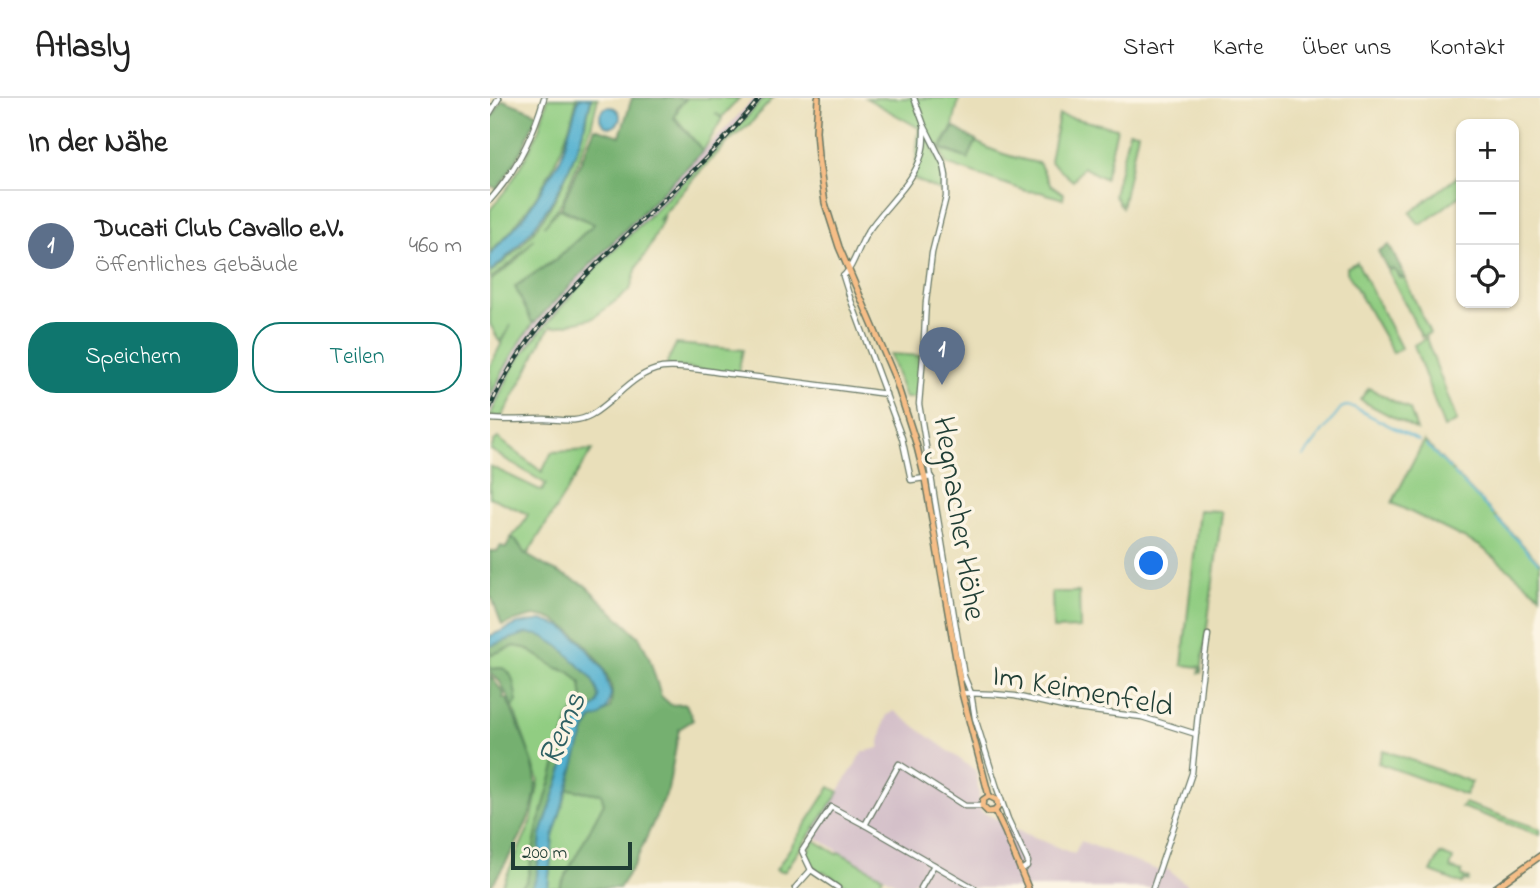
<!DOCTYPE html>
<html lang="de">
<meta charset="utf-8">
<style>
body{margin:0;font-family:"Indie Flower",sans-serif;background:#f6f6f6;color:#222}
.controls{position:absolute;right:21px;top:21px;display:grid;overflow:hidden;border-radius:14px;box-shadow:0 2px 5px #0004}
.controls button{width:63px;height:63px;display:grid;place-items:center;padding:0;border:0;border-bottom:2px solid #e0e0e0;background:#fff;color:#222;font:35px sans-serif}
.scale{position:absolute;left:21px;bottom:18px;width:121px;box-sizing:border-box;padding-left:7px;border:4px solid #1f3d34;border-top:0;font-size:19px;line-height:24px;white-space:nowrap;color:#1f3d34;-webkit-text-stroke:5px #fcf5e5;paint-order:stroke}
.you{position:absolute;left:662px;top:466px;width:24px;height:24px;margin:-18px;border:5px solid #fff;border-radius:50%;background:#1a73e8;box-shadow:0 0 0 10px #1a73e833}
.badge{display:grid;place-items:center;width:46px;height:46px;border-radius:50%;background:#0f766e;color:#fff;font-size:23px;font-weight:700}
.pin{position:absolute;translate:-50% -58px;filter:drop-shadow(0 2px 4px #0008)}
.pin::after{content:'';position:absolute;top:37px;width:24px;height:21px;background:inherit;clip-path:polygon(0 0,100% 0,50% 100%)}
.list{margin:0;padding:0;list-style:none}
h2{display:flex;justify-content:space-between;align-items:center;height:91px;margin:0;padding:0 28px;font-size:30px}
h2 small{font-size:23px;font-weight:400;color:#767676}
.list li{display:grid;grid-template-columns:46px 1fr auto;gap:21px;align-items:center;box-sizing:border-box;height:112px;padding:0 28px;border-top:2px solid #e0e0e0}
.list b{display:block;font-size:26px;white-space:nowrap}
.list p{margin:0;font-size:23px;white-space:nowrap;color:#767676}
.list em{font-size:23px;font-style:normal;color:#767676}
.actions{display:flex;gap:14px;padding:21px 28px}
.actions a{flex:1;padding:16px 0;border:2px solid #0f766e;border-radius:28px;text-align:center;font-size:24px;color:#0f766e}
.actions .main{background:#0f766e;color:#fff}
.icon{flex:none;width:38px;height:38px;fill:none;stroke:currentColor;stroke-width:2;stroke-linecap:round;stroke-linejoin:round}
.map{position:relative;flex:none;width:1050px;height:790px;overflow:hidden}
header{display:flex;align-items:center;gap:42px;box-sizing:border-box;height:98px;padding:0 35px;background:#fff;border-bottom:2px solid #e0e0e0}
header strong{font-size:33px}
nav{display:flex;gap:38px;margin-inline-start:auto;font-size:24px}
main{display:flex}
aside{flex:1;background:#fff}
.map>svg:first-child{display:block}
</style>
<header>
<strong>Atlasly</strong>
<nav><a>Start</a><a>Karte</a><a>Über uns</a><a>Kontakt</a></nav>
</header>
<main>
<aside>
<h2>In der Nähe<small></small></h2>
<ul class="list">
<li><span class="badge" style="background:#5c6f8a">1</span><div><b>Ducati Club Cavallo e.V.</b><p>Öffentliches Gebäude</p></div><em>460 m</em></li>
</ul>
<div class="actions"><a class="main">Speichern</a><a>Teilen</a></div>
</aside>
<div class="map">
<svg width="1050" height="790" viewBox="0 0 1050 790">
<rect width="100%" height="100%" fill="#fcf5e5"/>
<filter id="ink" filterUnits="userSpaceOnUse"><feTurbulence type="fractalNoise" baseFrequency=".0143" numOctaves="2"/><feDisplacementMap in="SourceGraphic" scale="14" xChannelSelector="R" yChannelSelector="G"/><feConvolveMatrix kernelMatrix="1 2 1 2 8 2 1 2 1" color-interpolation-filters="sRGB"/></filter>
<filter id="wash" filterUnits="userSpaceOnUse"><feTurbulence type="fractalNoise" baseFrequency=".00686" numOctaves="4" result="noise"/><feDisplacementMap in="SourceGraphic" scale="28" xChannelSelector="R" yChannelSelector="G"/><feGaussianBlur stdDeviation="1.57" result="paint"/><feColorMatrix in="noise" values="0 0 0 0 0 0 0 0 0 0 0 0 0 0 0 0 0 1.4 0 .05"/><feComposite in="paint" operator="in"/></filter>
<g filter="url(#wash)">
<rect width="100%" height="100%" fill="#e9dfba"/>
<g fill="#d2bdc8">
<polygon points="264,0 274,0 237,41 100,176 66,214 23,269 0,315 0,299 17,263 32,241 43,226 96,171 241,25"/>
<polygon points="404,613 486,673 491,713 532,734 584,756 591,743 670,773 672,767 701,790 438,790 424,783 419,790 414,790 321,737 373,654 389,650 394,624 397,617"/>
</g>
<g fill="#91cd82" stroke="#58855b" stroke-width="2">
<path d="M58 0H87C77 46 56 89 26 126 19 136 9 145 0 154V112L18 89 33 65 48 34Z"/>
<path d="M102 0H108L101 29 78 89 73 102 54 128 69 111 104 126 67 160 25 188 43 226C25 249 13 273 0 299V268L21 227 10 244 0 226V183L24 165 44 141 22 164 0 181V175C11 166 23 157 33 146 69 107 90 51 102 0Z"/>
<polygon points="197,0 250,0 232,19 225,15 232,21 213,53 185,19 189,9"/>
<polygon points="274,0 283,0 261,25 240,42 205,79 168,123 174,119 159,151 147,169 140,192 103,220 65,229 61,228 54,238 37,273 12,319 0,318 23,269 48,236 100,176 237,41"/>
<polygon points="376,0 469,0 463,28 450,50 429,32 440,44 453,72 450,93 424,81 429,30"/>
<polygon points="569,17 627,30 615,81 593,69 583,83 560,63"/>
<polygon points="639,33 648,34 632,109 624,97"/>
<path d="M486 44C506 55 526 61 549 65L560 86 574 96 573 101 550 94 536 93 456 66 450 51 478 61Z"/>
<polygon points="971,76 971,97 932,126 929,126 920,115"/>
<polygon points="867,164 911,250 903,255 857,174 857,169"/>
<polygon points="897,170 906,172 910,180 914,179 940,235 932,239"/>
<polygon points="936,240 967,323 954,330 924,247"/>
<polygon points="186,246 253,252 248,274 246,276 178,268 177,264"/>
<polygon points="400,256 431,258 427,300 415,300"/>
<polygon points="879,290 920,312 927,332 870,302"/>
<polygon points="8,340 52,374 62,354 102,352 37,457 26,442 21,440 33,426 38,416 0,399 0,368 52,393 56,386 1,352 4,343"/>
<polygon points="934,343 1050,465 1050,497 990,448 902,405"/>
<polygon points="709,412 730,413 732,415 711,575 709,575 710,569 692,567"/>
<polygon points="562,494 589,494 590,530 563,531"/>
<polygon points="24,548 35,550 67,570 80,574 91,585 93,602 85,612 61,683 49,724 37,783 31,789 11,790 41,725 49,682 23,609 27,603 12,570 0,571 0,557"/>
<polygon points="893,652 982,684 975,697 888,665"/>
<polygon points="340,689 349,694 295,773 291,774 286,772"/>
<polygon points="78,691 111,696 114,705 69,790 58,790 63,739"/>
<polygon points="974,705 1050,731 1050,737 971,709"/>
<polygon points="324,742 347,756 349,754 393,779 387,790 360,790 333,773 330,776 329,776 316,757"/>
<polygon points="950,756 963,761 960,770 972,774 972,778 979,781 978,783 974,782 972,786 941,774"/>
</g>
<g fill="#74b070" stroke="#4a7652" stroke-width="2">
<polygon points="142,0 196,0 188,9 184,20 213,53 96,171 43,226 25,189 66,162 104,126 71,110 105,30 130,38"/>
<path d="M13 2 47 15C36 46 27 64 7 91L0 87V22Z"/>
<polygon points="464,29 486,43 478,61 451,50"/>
<polygon points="899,147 914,177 914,179 911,180 905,172 897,170 888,153"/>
<path d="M21 440 26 442 35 456 59 470 95 487 150 540 159 559 171 598 181 607 196 606 203 622 189 631 178 692 144 767 129 790H69L114 705 111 696 78 691C83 674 90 634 102 622 105 619 114 615 120 610 121 605 122 599 122 594 119 566 78 520 49 518 40 517 21 525 12 527L2 500H0V453H7L11 448 16 450Z"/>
<polygon points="37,535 52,538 70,549 101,579 108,594 109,600 107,607 101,612 91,617 84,629 74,668 51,737 47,778 42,790 17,790 31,789 37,783 49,724 79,620 93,602 91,585 80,574 67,570 35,550 24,548 0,557 0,548"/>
<path d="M12 570C25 574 24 591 27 603L23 609 10 584 0 574V571Z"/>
<path d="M0 577 14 596 13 600 17 601 21 610C29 631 41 654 45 676 52 711 18 761 0 790Z"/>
</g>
<g fill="#52b1d0" stroke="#387782" stroke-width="2">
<path d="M89 0H101C87 69 55 129 0 174V157L35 118 71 60Z"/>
<circle cx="120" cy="19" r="10"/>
<polygon points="52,522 73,529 91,544 113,571 121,596 117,610 111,618 102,621 96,631 90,648 63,739 58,790 42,790 47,778 51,737 74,668 84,629 91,617 101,612 107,607 109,600 108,594 101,579 70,549 52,538 37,535 0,548 0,538 28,526"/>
</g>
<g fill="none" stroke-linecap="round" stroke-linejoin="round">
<g stroke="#52b1d0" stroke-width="2">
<polyline points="936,347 960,371"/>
<polyline points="814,358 851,310 856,308 863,309 929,343"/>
<polyline points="963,375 1003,416"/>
<polyline points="1006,420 1048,464"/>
</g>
</g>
</g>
<g filter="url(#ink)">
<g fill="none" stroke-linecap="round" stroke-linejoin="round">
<defs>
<g id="minor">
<polyline points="424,0 434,27 454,67 456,78 456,99 442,155 436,204 433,258 429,306 474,578 481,595 485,620 507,690 518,721 538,764 537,768 531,772"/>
<polyline points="0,15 9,0"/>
<path d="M434 31C434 42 434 53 429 64 418 91 392 111 377 135 369 147 363 171 353 178L360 200 412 340 421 382 442 379"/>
<path d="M0 102C26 73 43 38 54 0"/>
<path d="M0 321C18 323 36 321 54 321 70 321 85 326 101 317 126 303 142 275 172 270 190 267 222 274 241 276 293 282 344 289 396 296"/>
<polyline points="472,595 503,596 525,598 578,610 652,619 706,636"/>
<polyline points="321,772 312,753 341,709 375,727"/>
<polyline points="321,772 348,790"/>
<polyline points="305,790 321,772"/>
<polyline points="431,790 444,767"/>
<polyline points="484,790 375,727 409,666 475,708 492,708"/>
<polyline points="663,790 702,675 711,586 718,537"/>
</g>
<g id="major">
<polyline points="328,0 326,33 328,58 335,105 349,149 405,280 426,345 435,381 472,595 499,698"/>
<polyline points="499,698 493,702 492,708 498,714 505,713"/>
<polyline points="499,698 507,702 508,709 505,713"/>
<polyline points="505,713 515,734 538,790"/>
<polyline points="1005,790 1050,758"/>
</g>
</defs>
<use href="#minor" stroke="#667663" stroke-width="7"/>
<use href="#major" stroke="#667663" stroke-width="8"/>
<use href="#minor" stroke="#fff" stroke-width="4.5"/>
<use href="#major" stroke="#f6be87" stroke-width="5"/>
<defs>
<path id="rail" d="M0 310C25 249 70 203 116 157 168 106 225 56 270 0"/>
</defs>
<use href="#rail" stroke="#1f3d34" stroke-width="4.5"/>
<use href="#rail" stroke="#fcf5e5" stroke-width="2" stroke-dasharray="5" stroke-linecap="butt"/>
</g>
</g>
<g text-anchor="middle" stroke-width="7" stroke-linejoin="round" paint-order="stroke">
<g font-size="32" fill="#1f3d34" stroke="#fcf5e5">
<text transform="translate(471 420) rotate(81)" y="11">Hegnacher Höhe</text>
<text transform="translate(593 591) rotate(10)" y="11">Im Keimenfeld</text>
</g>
<g font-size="33" font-style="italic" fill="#2e6063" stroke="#fcf5e5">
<text transform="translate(70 630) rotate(-67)" y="12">Rems</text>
</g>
</g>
</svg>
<div class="controls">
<button>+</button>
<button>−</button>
<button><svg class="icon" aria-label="locate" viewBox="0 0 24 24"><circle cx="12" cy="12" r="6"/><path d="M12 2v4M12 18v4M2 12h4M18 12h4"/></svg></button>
</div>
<div class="scale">200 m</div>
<div class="you"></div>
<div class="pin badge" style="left:452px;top:287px;background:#5c6f8a">1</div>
</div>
</main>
